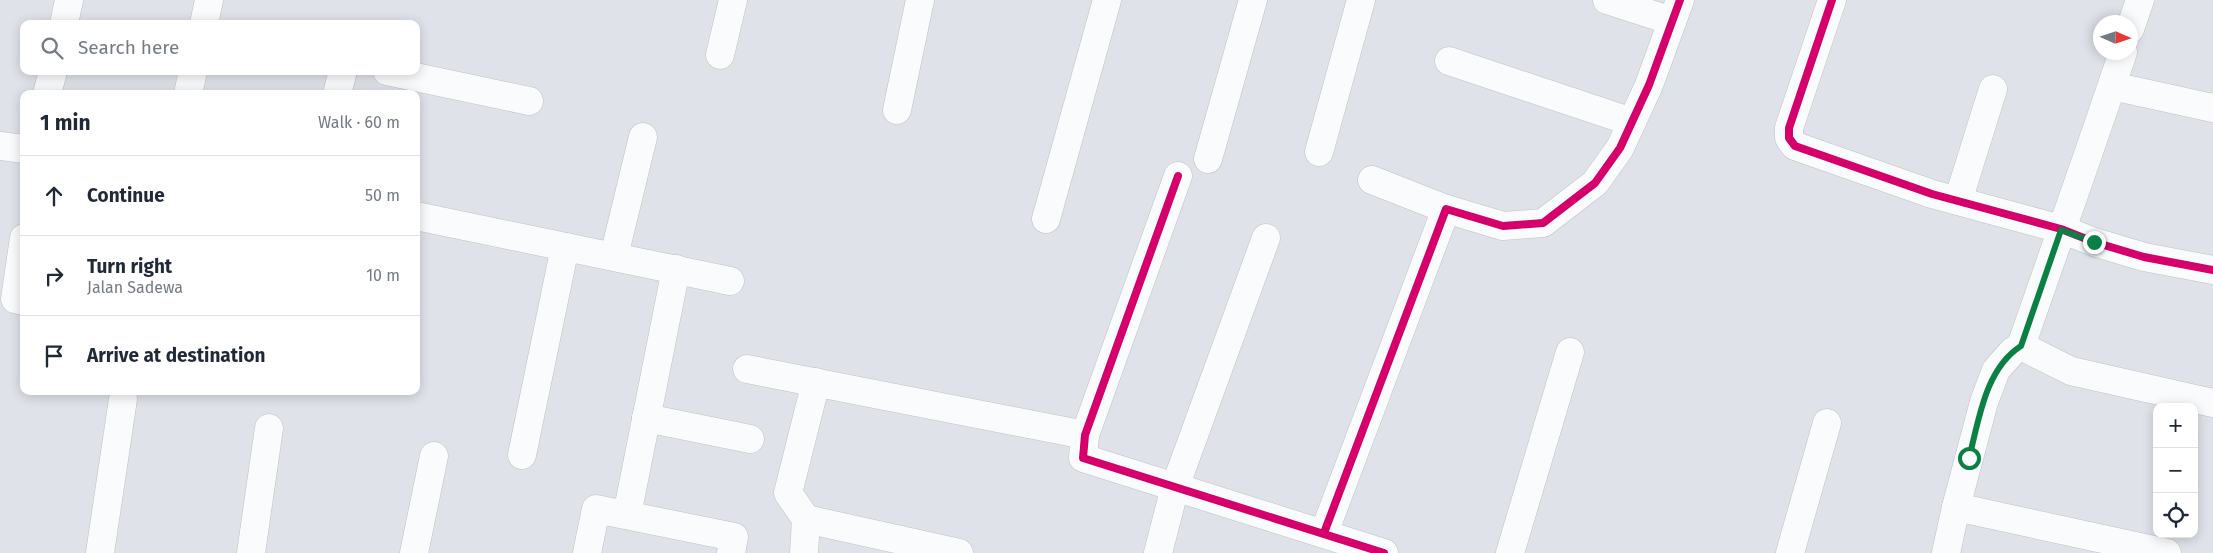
<!DOCTYPE html>
<meta charset="utf-8">
<style>
body{margin:0;font-family:"Fira Sans",sans-serif;background:#f6f6f7;color:#1f2937}
.controls{position:absolute;right:15px;bottom:15px;display:grid;overflow:hidden;border-radius:10px;box-shadow:0 2px 12px #0003}
.controls button{width:45px;height:45px;display:grid;place-items:center;padding:0;border:0;border-bottom:1px solid #e0e1e3;background:#fff;color:#1f2937;font:25px sans-serif}
.compass{position:absolute;left:2093px;top:15px;width:45px;height:45px;border-radius:50%;background:#fff;box-shadow:0 2px 12px #0003;rotate:93deg}
.stop{position:absolute;width:15px;height:15px;margin:-11px;border:4px solid #0b8043;border-radius:50%;background:#fff}
.stop.end{background:#0b8043;border-color:#fff;box-shadow:0 1px 5px #0008}
.list{margin:0;padding:0;list-style:none}
h2{display:flex;justify-content:space-between;align-items:center;height:65px;margin:0;padding:0 20px;font-size:21px}
h2 small{font-size:16px;font-weight:400;color:#747a83}
.list li{display:grid;grid-template-columns:32px 1fr auto;gap:15px;align-items:center;box-sizing:border-box;height:80px;padding:0 20px;border-top:1px solid #e0e1e3}
.list b{display:block;font-size:19px;white-space:nowrap}
.list p{margin:0;font-size:16px;white-space:nowrap;color:#747a83}
.list em{font-size:16px;font-style:normal;color:#747a83}
.icon{flex:none;width:28px;height:28px;fill:none;stroke:currentColor;stroke-width:2;stroke-linecap:round;stroke-linejoin:round}
.map{position:relative;flex:none;width:2213px;height:553px;overflow:hidden}
.search{position:absolute;background:#fff;box-shadow:0 2px 12px #0003;left:20px;top:20px;width:400px;height:55px;display:flex;align-items:center;gap:12px;box-sizing:border-box;padding:0 18px;border-radius:10px;color:#747a83;font-size:19px}
.panel{position:absolute;background:#fff;box-shadow:0 2px 12px #0003;left:20px;top:90px;width:400px;height:305px;border-radius:10px}
.map>svg:first-child{display:block}
</style>
<div class="map">
<svg width="2213" height="553" viewBox="0 0 2213 553">
<rect width="100%" height="100%" fill="#e0e2ea"/>
<g fill="none" stroke-linecap="round" stroke-linejoin="round">
<defs>
<g id="minor">
<polyline points="1607,0 1672,21"/>
<polyline points="1832,0 1789,128 1789,138 1795,146 1932,194 2061,229 2094,242 2144,257 2213,270"/>
<polyline points="64,24 69,0"/>
<polyline points="204,24 209,0"/>
<polyline points="2130,29 2140,0"/>
<path d="M2123 52C2090 151 2055 248 2021 346L2071 371 2213 403"/>
<polyline points="720,55 733,0"/>
<polyline points="1449,61 1632,122"/>
<polyline points="387,71 529,101"/>
<polyline points="2112,86 2213,108"/>
<polyline points="47,94 53,71"/>
<polyline points="188,94 193,71"/>
<polyline points="337,94 343,71"/>
<polyline points="897,110 920,0"/>
<polyline points="0,146 24,149"/>
<polyline points="1319,152 1361,0"/>
<polyline points="1208,159 1253,0"/>
<polyline points="1178,176 1085,435 1083,458 1384,553"/>
<polyline points="1372,180 1446,209"/>
<polyline points="1958,201 1993,89"/>
<polyline points="416,216 730,281"/>
<polyline points="1046,219 1107,0"/>
<polyline points="24,238 15,299 24,301"/>
<polyline points="614,256 643,137"/>
<polyline points="2021,346 2013,351 1996,370 1984,402 1956,507 2167,553"/>
<polyline points="747,369 1085,435"/>
<polyline points="646,418 750,439"/>
<polyline points="522,455 565,247"/>
<polyline points="627,515 676,269"/>
<polyline points="806,519 959,553"/>
<polyline points="1324,533 1446,209 1503,226 1543,223 1595,183 1620,148 1649,85 1680,0"/>
<polyline points="100,553 123,399"/>
<polyline points="251,553 269,428"/>
<polyline points="414,553 434,456"/>
<polyline points="587,553 596,509 734,537 731,553"/>
<polyline points="804,553 806,519 788,493 816,382"/>
<polyline points="1158,553 1175,487 1266,238"/>
<polyline points="1510,553 1570,352"/>
<polyline points="1790,553 1827,423"/>
<polyline points="1946,553 1956,507"/>
</g>
</defs>
<use href="#minor" stroke="#c0c0c1" stroke-width="29"/>
<use href="#minor" stroke="#fafbfc" stroke-width="28"/>
<defs>
<g id="cycleway">
<polyline points="1832,0 1789,128 1789,138 1795,146 1932,194 2061,229 2094,242 2144,257 2213,270"/>
<polyline points="1178,176 1085,435 1083,458 1384,553"/>
<polyline points="1324,533 1446,209 1503,226 1543,223 1595,183 1620,148 1649,85 1680,0"/>
</g>
</defs>
<use href="#cycleway" stroke="#fff" stroke-width="11"/>
<use href="#cycleway" stroke="#d6006c" stroke-width="8"/>
</g>
<g fill="none" stroke-linecap="round" stroke-linejoin="round">
<path stroke="#0b8043" stroke-width="6" d="M1969 458C1979 420 1985 369 2021 346L2061 230 2094 242"/>
</g>
</svg>
<div class="controls">
<button>+</button>
<button>−</button>
<button><svg class="icon" aria-label="locate" viewBox="0 0 24 24"><circle cx="12" cy="12" r="6"/><path d="M12 2v4M12 18v4M2 12h4M18 12h4"/></svg></button>
</div>
<svg class="compass" viewBox="-18 -18 36 36"><path d="M0-13l5 13h-10z" fill="#e53935"/><path d="M0 13l5-13h-10z" fill="#747a83"/></svg>
<div class="stop" style="left:1969px;top:458px"></div>
<div class="stop end" style="left:2094px;top:242px"></div>
<div class="search"><svg class="icon" aria-label="search" viewBox="0 0 24 24"><circle cx="10" cy="10" r="6"/><path d="M15 15l6 6"/></svg>Search here</div>
<section class="panel">
<h2>1 min<small>Walk · 60 m</small></h2>
<ul class="list">
<li><svg class="icon" aria-label="ahead" viewBox="0 0 24 24"><path d="M12 20V5M6 11l6-6 6 6"/></svg><div><b>Continue</b></div><em>50 m</em></li>
<li><svg class="icon" aria-label="right" viewBox="0 0 24 24"><path d="M7 20v-9h11M14 6l5 5-5 5"/></svg><div><b>Turn right</b><p>Jalan Sadewa</p></div><em>10 m</em></li>
<li><svg class="icon" aria-label="arrive" viewBox="0 0 24 24"><path d="M6 21V4h12l-3 4 3 4H6"/></svg><div><b>Arrive at destination</b></div></li>
</ul>
</section>
</div>
